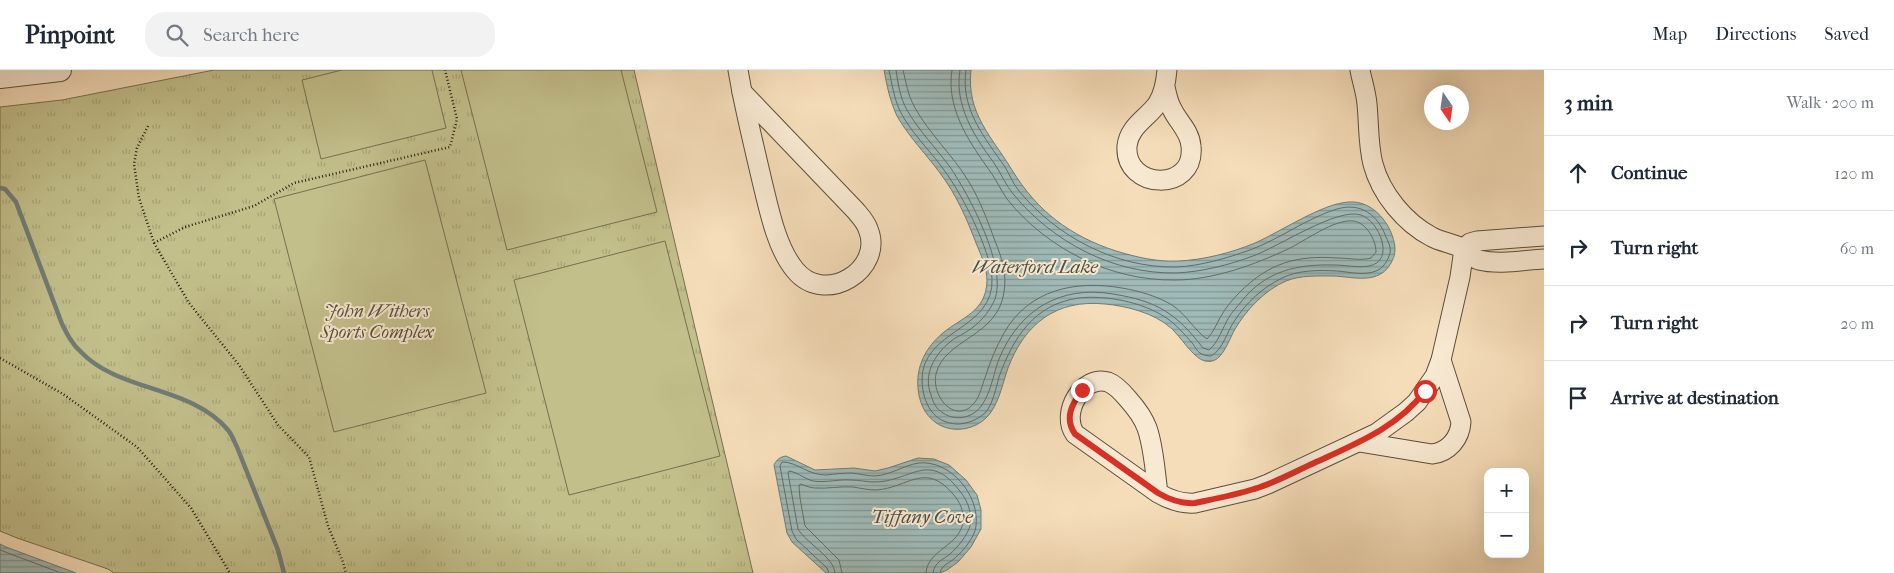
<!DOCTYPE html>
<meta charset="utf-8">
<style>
body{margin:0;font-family:"IM FELL French Canon",serif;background:#f2f2f3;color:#1f2937}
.controls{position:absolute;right:15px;bottom:15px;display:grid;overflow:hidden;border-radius:10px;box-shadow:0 5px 20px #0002}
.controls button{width:45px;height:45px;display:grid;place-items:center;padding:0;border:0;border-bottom:1px solid #e0e1e3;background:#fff;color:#1f2937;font:25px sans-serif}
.compass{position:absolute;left:1424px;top:15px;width:45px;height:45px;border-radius:50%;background:#fff;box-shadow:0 5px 20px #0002;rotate:167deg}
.stop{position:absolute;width:15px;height:15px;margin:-11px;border:4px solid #d93025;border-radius:50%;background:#fff}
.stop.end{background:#d93025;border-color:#fff;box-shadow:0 1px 5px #0008}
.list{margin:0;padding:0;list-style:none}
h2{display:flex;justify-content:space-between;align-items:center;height:65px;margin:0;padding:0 20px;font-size:21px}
h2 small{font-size:16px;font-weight:400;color:#747a83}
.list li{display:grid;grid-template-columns:32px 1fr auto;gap:15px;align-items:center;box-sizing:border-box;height:75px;padding:0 20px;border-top:1px solid #e0e1e3}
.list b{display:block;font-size:19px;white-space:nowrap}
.list em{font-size:16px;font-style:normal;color:#747a83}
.icon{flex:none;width:28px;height:28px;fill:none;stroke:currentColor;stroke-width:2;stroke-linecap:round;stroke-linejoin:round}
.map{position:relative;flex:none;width:1544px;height:503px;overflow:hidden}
header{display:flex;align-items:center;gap:30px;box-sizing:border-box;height:70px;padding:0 25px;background:#fff;border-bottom:1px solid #e0e1e3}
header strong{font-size:24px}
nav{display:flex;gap:28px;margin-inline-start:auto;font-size:18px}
.search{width:350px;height:45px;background:#f2f2f3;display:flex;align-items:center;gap:12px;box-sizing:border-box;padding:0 18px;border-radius:20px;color:#747a83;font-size:19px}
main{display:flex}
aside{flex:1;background:#fff}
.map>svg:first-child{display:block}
</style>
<header>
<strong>Pinpoint</strong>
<div class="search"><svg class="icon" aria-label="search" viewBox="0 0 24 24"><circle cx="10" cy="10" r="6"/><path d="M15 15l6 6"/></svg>Search here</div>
<nav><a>Map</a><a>Directions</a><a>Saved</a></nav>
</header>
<main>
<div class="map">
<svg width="1544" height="503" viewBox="0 0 1544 503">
<defs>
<pattern id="grass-tufts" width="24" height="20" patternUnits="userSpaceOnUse" patternTransform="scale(1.25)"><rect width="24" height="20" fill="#c2bf8b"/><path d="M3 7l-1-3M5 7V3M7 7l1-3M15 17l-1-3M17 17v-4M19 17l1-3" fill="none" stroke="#a7a477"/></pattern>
<pattern id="water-rules" width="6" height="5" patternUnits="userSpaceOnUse" patternTransform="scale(1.25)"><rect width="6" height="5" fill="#9fbab8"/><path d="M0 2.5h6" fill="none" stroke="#829794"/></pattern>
</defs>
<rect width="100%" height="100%" fill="#f5ddb9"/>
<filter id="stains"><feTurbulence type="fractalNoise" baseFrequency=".004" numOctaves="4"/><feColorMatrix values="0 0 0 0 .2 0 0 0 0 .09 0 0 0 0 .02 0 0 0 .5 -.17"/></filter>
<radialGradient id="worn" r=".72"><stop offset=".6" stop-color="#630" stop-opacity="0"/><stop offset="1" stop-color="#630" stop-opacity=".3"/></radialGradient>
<polygon fill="url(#grass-tufts)" stroke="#767050" points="214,0 634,0 753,503 114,503 108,499 17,468 0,461 0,37 62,30"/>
<g fill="#c2bf8b" stroke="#767050">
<polygon points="342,0 432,0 446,58 321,89 302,10"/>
<polygon points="461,0 621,0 657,142 507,180"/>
<polygon points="425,90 486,323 334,362 274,129"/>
<polygon points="665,171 720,386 569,425 514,210"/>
</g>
<g fill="url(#water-rules)" stroke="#707c76">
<path d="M884 0H971C966 43 992 67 1012 100 1037 141 1070 166 1116 181 1136 187 1156 192 1178 191 1203 190 1231 183 1255 173 1280 162 1323 133 1349 132 1373 130 1393 155 1395 178 1395 185 1394 187 1391 193 1379 215 1354 207 1334 206 1318 206 1301 205 1286 211 1265 220 1247 239 1235 259 1230 268 1226 280 1219 287 1215 291 1211 292 1205 291 1193 288 1181 267 1171 258 1154 243 1127 236 1105 234 1057 229 1025 253 1008 298 1003 312 1000 329 991 342 979 360 952 365 935 352 924 344 919 331 918 318 916 296 926 277 943 263 962 247 986 242 987 211 987 198 981 185 976 173 967 149 956 124 940 103 926 84 909 67 897 46 890 31 887 16 884 0Z"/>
<path d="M786 386 815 400 854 398 875 401 888 398 918 388 934 389 949 395 966 410 977 425 981 440V459L971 477 958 492 947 500 940 503H826L792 472 787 463 774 395C777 389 780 387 786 386Z"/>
<polygon points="0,474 6,477 76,503 0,503"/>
</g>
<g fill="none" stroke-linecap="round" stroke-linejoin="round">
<g stroke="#646d66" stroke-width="1">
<path d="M889 0C892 14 894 28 900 41 911 63 930 80 944 100 962 124 990 179 992 208 995 261 921 259 922 311 923 333 933 353 957 354 967 354 977 350 985 343 993 334 996 318 999 307 1013 268 1034 234 1079 228 1106 225 1142 232 1165 247 1176 254 1184 264 1193 274 1195 277 1197 281 1200 283 1203 285 1207 286 1211 286 1223 280 1227 261 1235 250 1247 232 1262 218 1282 208 1298 200 1319 200 1337 201 1350 202 1364 206 1376 201 1382 199 1387 192 1389 186 1392 180 1389 173 1386 167 1378 145 1361 132 1337 139 1307 148 1280 169 1250 180 1227 188 1201 196 1176 197 1116 198 1057 167 1019 121 1013 114 1010 105 1005 97 985 68 960 39 966 0"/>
<path d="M896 0C898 13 900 28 907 40 919 61 936 78 950 97 969 125 1007 196 995 229 989 243 979 254 966 262 960 266 954 268 950 272 934 285 923 305 931 325 933 332 936 339 943 343 950 348 960 349 968 346 989 339 992 307 999 289 1019 240 1060 215 1113 224 1157 231 1176 243 1203 278L1209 280C1218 273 1223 257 1229 247 1232 242 1237 237 1241 232 1265 201 1297 194 1334 195 1346 195 1357 198 1369 196 1396 191 1379 151 1361 145 1338 137 1278 177 1253 186 1229 195 1201 202 1176 203 1113 204 1053 172 1014 125 1006 116 1001 103 994 93 974 66 954 35 960 0"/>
<path d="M903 0C906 12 908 25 914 36 929 64 953 85 969 112 980 130 988 152 995 171 1002 188 1007 204 1004 222 998 267 944 269 936 304 931 328 957 356 975 332 980 326 982 315 985 308 990 292 996 277 1004 263 1029 219 1076 210 1122 218 1139 221 1157 226 1172 235 1186 244 1194 260 1207 269 1213 263 1217 253 1221 246 1226 237 1233 229 1240 222 1269 193 1297 185 1337 188 1349 188 1360 191 1371 188L1376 182C1376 170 1366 152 1353 151 1334 149 1305 171 1288 179 1254 195 1213 210 1175 210 1111 211 1047 179 1007 129 1000 119 995 107 987 97 967 69 946 36 952 0"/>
<polyline points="0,480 61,503"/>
<path d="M829 503 827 498 796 469 792 461 780 396 782 392C798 392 807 405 826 405 835 404 843 403 852 403 860 404 868 406 875 406 891 405 904 395 919 393 951 390 980 426 976 456 975 467 963 481 955 488 950 493 941 495 940 503"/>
<path d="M835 503C834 487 806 473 798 459L788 403 789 401C797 402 805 409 813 411 826 413 839 409 851 410 859 410 866 412 874 412 912 412 929 378 962 424 968 432 973 446 970 456 967 466 957 478 950 484 943 490 934 492 933 503"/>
<path d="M842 503 839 490 805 456 800 428 799 416 800 414C805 415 809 418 815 418 827 419 840 416 853 417 860 418 868 420 876 420 908 418 925 391 953 424 960 432 964 441 963 452 960 476 927 480 926 503"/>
</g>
<path stroke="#707c76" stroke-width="4.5" d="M0 118 5 119 16 132 62 254C67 264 72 274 81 282 119 322 192 316 228 360 232 365 234 371 237 377L278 480 284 503"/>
<defs>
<g id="minor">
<polyline points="738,0 742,22"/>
<path d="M1360 0C1362 11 1366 22 1367 34 1369 54 1368 75 1373 94 1381 124 1405 153 1432 167 1441 172 1456 174 1464 179 1470 182 1472 188 1479 190 1499 195 1524 190 1544 189"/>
<path d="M1165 17C1167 25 1168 32 1172 39 1178 52 1190 61 1191 76 1196 123 1124 120 1127 76 1129 56 1148 48 1158 33 1164 23 1166 12 1167 0"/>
<path d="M742 22 855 140C860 146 866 152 868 159 885 199 825 237 795 200 776 177 769 139 762 111 755 81 748 52 742 22Z"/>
<polyline points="1464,179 1470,173 1477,171 1544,166"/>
<path d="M1359 372 1432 384C1449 382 1460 368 1461 352L1441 290"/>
<path d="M1158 423C1155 402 1154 378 1147 358 1143 347 1136 338 1128 329 1123 323 1116 315 1108 312 1083 304 1060 343 1075 364L1158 423C1170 430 1181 434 1195 433L1255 419 1268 414 1377 363 1406 342 1417 332 1435 306 1441 290 1460 207 1464 179"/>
</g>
<polyline id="tertiary" points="0,7 60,0"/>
</defs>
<use href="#minor" stroke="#5c4f3d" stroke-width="21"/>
<use href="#tertiary" stroke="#5c4f3d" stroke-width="24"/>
<g stroke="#292014" stroke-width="2.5" stroke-dasharray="1 2.5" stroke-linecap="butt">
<polyline points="148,56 137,78 134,94 139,128 154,173 189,233 239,295 278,355 309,387 328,456 343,492 346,503"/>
<polyline points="154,173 185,157 254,136 294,113 450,77 457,49 445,0"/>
<polyline points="0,288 63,324 137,377 191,438 230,503"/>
</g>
<use href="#minor" stroke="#f8e9d2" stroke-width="19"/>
<use href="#tertiary" stroke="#f8e9d2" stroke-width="22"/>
</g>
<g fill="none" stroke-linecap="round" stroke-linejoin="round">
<path stroke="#d93025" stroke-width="6" d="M1082 320C1072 334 1064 348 1075 364L1158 423C1170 430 1181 434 1195 433 1214 429 1235 425 1254 419 1275 413 1294 402 1314 393 1355 374 1397 358 1425 321"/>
</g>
<g text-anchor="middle" stroke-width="4" stroke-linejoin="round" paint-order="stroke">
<g font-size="18" font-style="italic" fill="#575038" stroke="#f8e9d2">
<text x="377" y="247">John Withers<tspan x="377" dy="21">Sports Complex</tspan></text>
</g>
<g font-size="19" font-style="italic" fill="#4c4e45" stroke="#f8e9d2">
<text x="1035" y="203">Waterford Lake</text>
<text x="922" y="453">Tiffany Cove</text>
</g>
</g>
<rect width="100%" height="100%" filter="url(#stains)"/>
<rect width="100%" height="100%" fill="url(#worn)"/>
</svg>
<div class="controls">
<button>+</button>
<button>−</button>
</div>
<svg class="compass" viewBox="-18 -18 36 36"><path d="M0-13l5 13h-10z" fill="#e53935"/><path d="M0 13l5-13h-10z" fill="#747a83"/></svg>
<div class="stop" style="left:1425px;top:321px"></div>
<div class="stop end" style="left:1082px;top:320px"></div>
</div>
<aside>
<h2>3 min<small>Walk · 200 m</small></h2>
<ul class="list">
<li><svg class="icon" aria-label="ahead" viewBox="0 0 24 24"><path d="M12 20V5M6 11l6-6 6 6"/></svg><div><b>Continue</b></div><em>120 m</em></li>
<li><svg class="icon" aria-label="right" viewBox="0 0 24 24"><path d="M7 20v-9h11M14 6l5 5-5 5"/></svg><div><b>Turn right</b></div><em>60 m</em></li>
<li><svg class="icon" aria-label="right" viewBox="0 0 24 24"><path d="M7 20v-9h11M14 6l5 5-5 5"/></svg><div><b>Turn right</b></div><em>20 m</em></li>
<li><svg class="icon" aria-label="arrive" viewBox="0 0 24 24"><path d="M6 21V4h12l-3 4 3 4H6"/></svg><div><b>Arrive at destination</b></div></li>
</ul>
</aside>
</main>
